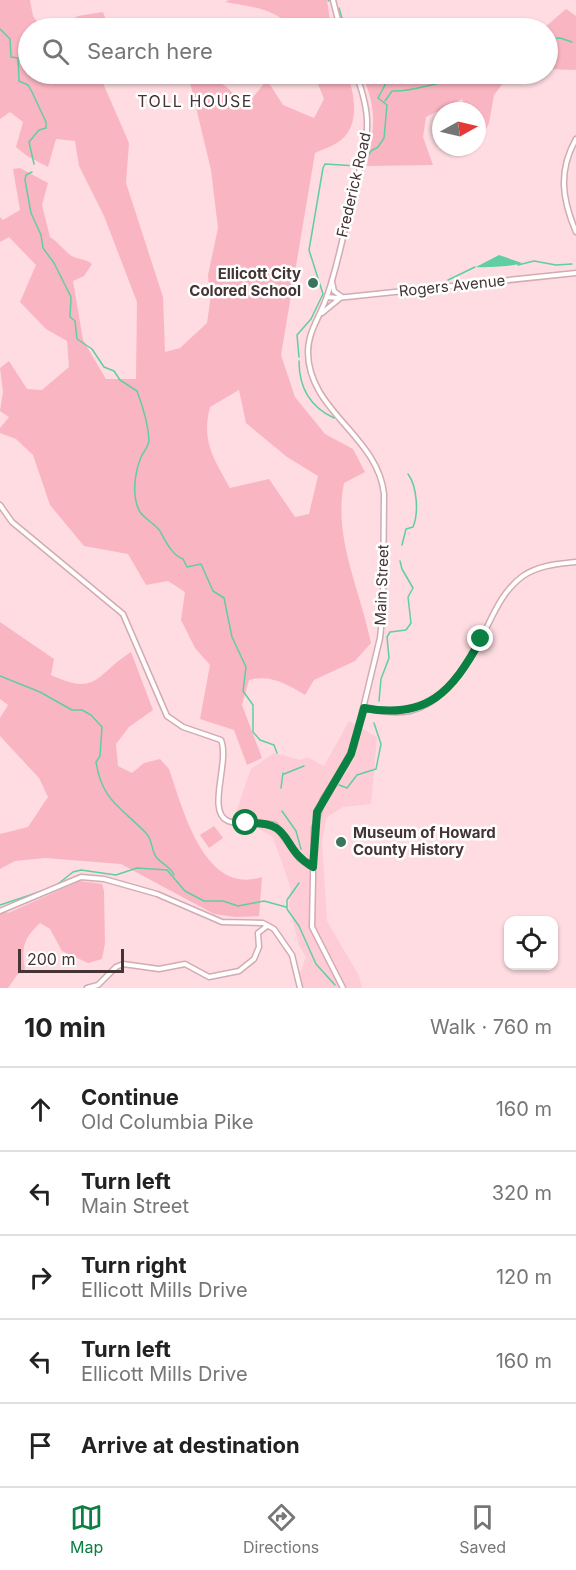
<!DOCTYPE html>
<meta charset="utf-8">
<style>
body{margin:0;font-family:Inter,sans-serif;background:#f6f6f6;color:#222}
.controls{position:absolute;right:18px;bottom:18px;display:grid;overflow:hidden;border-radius:12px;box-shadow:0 2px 4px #0004}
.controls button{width:54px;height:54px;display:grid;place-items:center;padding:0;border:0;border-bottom:2px solid #e0e0e0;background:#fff;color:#222;font:30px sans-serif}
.compass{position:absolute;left:432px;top:102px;width:54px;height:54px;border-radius:50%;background:#fff;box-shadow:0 2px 4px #0004;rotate:82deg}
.scale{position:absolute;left:18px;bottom:15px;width:106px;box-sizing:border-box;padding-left:6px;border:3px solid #443436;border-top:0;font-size:16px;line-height:21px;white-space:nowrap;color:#443436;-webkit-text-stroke:4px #fff;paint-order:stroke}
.stop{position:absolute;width:18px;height:18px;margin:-14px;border:4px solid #0b8043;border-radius:50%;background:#fff}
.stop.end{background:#0b8043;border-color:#fff;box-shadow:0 2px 6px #0008}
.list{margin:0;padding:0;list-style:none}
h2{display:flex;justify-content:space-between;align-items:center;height:78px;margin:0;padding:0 24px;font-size:26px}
h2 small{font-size:20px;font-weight:400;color:#767676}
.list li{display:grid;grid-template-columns:39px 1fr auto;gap:18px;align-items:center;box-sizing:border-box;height:84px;padding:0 24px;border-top:2px solid #e0e0e0}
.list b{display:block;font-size:22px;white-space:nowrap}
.list p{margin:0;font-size:20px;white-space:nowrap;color:#767676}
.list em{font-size:20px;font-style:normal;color:#767676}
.icon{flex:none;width:33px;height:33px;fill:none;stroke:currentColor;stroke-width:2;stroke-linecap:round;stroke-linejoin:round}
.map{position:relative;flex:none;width:576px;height:988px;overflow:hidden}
.search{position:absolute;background:#fff;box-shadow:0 2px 4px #0004;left:18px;right:18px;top:18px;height:66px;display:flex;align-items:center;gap:15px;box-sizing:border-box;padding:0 21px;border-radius:33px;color:#767676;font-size:22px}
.sheet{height:498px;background:#fff}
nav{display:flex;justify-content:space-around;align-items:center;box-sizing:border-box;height:84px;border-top:2px solid #e0e0e0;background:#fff;font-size:16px;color:#767676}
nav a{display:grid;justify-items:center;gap:3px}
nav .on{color:#0b8043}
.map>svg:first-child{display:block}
</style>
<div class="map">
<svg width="576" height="988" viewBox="0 0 576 988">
<rect width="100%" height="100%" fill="#fedce1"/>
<polygon fill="#feccd4" points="349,721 377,737 371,804 343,807 326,818 322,842 327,921 359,976 362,988 300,988 300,973 306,957 299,946 289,905 291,889 273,837 235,815 251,769 274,753 301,760 307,757 324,766"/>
<g fill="#fab5c2" fill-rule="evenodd">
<path d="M0 0H30L33 16 42 28H28V74H99L129 143 126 183 163 297 165 352 180 348 207 323 210 302 208 275 218 228 211 170 188 74C216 73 227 87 246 106L267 80 283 105 314 118 324 99 314 74H347C355 94 360 125 341 140 334 146 323 149 315 153L281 355 295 397 325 434 353 449 365 472 344 483C333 538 360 589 371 643L355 661 314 680 305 695C287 684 270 674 249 680L242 705 262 758 247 765 234 730 200 719 210 665 195 648 181 620 185 592 168 581 146 585 128 554 84 546 50 505 33 455 16 439 0 433V428L9 417 0 411 3 392 0 368 9 361 27 389 42 390 69 367 67 341 46 329 20 302 36 265 9 237 0 242V217L3 220 20 210 13 169 20 168 48 183 42 205 50 237C58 242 62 248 69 254 76 260 85 258 92 264L84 276 73 281 83 340 106 379H136L137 302 104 216 79 166 75 141 56 139 48 167 27 156 16 147 23 122 10 112 0 119ZM239 390 246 423 287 457 318 476 309 514 295 517 269 479 230 488C214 459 201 441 210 407Z"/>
<path d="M229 0H327L331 28H290C278 8 246 6 225 2Z"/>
<polygon points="566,9 576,16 576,70 548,69 548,28 544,28"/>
<polygon points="103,12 109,28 56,28 78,16"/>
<path d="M362 74H510L494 95 489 123 483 135 477 127V111H468L462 99 426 117 423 137 433 165 367 166C374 126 378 112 362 74Z"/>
<path d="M0 622 54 659 51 675C98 697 96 674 131 652L153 710 129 727 116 744 118 766 132 773 144 763 160 759 169 769C183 809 204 896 262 877L259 916 235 917 214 914 121 864 45 858 15 861 0 869V834L28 827 48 797 39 778 0 736V718L8 705 0 699Z"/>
<polygon points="214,826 223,838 209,848 200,835"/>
<path d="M80 881 102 884 104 891 105 943 102 959 88 963 62 951 50 929 40 923C24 938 21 947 25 969L17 975 8 988H0V908L8 913Z"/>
</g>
<path fill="#5fcea3" d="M499 255 522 263C517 266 483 268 476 267Z"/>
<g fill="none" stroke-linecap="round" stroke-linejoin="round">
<g stroke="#5fcea3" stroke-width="1.5">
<polyline points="328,0 329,1"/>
<polyline points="339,8 345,28"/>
<polyline points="0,29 10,39 11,57 18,58 19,81 28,85 32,92 46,122 46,128 39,130 29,142 34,164"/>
<polyline points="548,39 560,38 572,42"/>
<path d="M385 101 392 91C408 92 424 86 440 83L448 74"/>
<polyline points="363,165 371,151 378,147 384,138 387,105 378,98 385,85 384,74"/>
<path d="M32 172 26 175 25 180 31 213 41 235 43 248 54 263 71 297 70 317 75 321 77 339 92 349 104 367 114 371 120 380 137 391C143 407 148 422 149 440 149 446 144 451 141 457 135 472 131 496 140 512 145 519 155 524 160 531 166 542 172 555 183 559L187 567 201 564 213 591 224 598 232 637 246 667 243 691 253 705V732L260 740 274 745 277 753"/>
<polyline points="518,265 534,261 556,265 572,264"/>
<polyline points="448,280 475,267"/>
<polyline points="299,357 297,335 311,319 323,294 309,250 323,168 325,164 357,166"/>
<path d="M299 361C299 387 310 407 334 418"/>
<path d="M402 545 406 529 413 527C419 513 417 486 408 474"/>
<path d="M0 676 40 692 72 710H82L91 715 102 727 100 756 96 762C102 801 121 807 146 833 153 840 151 852 157 858 163 865 170 866 174 875"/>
<polyline points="379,701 381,679 389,658 387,637 390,632 406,630 411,623 408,597 413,588 402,569 400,561"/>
<polyline points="284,774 304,766"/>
<polyline points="339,785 347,788 357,775 376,769 381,744 374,723"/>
<polyline points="281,788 283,773"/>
<polyline points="282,811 296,831 301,849"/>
<polyline points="299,883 287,900 287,909 299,926 316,964 335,985"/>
<polyline points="0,905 54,887 73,872 81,870 116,875 137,868 167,870 185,891 204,901 223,901 238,906 264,901 286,907"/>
</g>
<defs>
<g id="secondary">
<polyline points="333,0 340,28"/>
<path d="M576 139C558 171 562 199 576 232"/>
<polyline points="332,282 334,291 342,297"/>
<polyline points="327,297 337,298 576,273"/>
<polyline points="322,313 339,299"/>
<path d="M0 505 12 522 123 614 167 716 183 727 221 740C230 762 206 812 228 821 242 827 260 821 275 825L299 858 313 867"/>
<path d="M364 708C380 711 394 714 410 711 443 704 468 664 482 637 493 615 502 591 523 576 539 565 558 564 576 562"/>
<polyline points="0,911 81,877 104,879 157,894 222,922 263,923 274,929 292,955 300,988"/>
<polyline points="87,988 98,985 116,967 123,964 159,969 185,964 209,977 239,971 254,959 259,947 258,933 267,926"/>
<path d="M343 988 312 927 314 828 323 799 346 764 354 746 380 638 383 609 384 494C378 436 308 411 308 352 308 331 321 315 327 296 338 265 344 231 352 199 357 176 367 151 367 127 368 109 362 90 356 74"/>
</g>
</defs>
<use href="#secondary" stroke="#d3abb2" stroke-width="7"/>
<use href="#secondary" stroke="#fff" stroke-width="4"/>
</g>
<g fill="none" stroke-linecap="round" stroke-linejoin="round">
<path stroke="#0b8043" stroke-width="8" d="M246 823C296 821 278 847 313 867L317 812 351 754 364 708C427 720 452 692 481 639"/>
</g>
<g fill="#3a745d" stroke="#fff" stroke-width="2">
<circle cx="313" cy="283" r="6"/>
<circle cx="341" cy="842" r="6"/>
</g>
<g text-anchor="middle" stroke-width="5" stroke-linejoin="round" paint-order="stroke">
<g font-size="15" fill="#443436" stroke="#fff">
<text transform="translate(354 185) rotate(-77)" y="5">Frederick Road</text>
<text transform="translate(452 286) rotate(-6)" y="5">Rogers Avenue</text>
<text transform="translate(382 585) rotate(-88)" y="5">Main Street</text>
</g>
<g font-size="15" font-weight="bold" fill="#443436" stroke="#fff" text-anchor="end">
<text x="301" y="279">Ellicott City<tspan x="301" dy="17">Colored School</tspan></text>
<text x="353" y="838" text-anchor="start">Museum of Howard<tspan x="353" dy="17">County History</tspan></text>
</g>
<g font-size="16" letter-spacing="1.5" fill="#443436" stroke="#fff">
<text x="195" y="107">TOLL HOUSE</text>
</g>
</g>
</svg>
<div class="controls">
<button><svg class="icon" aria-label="locate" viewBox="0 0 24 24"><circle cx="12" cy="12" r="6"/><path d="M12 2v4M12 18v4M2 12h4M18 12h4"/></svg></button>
</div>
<svg class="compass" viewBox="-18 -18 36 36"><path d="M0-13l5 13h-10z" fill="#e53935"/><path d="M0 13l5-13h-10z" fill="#767676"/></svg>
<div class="scale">200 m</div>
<div class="stop" style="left:246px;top:823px"></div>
<div class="stop end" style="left:481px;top:639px"></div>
<div class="search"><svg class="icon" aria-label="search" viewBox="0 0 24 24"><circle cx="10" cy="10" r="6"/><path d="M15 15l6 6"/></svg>Search here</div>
</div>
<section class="sheet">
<h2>10 min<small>Walk · 760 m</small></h2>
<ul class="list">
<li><svg class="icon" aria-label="ahead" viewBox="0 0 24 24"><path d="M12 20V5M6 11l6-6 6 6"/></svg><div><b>Continue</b><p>Old Columbia Pike</p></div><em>160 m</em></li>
<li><svg class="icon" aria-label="left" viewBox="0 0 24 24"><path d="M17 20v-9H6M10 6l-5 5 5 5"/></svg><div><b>Turn left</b><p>Main Street</p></div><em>320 m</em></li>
<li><svg class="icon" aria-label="right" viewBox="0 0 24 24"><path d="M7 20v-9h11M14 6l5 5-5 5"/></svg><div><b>Turn right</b><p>Ellicott Mills Drive</p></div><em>120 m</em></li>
<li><svg class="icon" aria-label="left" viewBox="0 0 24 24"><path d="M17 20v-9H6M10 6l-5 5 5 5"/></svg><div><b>Turn left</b><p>Ellicott Mills Drive</p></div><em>160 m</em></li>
<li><svg class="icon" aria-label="arrive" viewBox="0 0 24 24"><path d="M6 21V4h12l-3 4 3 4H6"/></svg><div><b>Arrive at destination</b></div></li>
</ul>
</section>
<nav>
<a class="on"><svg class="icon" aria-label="map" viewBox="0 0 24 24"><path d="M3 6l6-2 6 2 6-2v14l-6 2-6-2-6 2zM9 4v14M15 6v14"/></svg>Map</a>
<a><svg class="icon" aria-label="directions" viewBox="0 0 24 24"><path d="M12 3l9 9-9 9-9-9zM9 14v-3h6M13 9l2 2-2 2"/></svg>Directions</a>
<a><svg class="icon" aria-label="saved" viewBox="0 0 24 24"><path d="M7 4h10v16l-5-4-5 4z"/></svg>Saved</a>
</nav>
